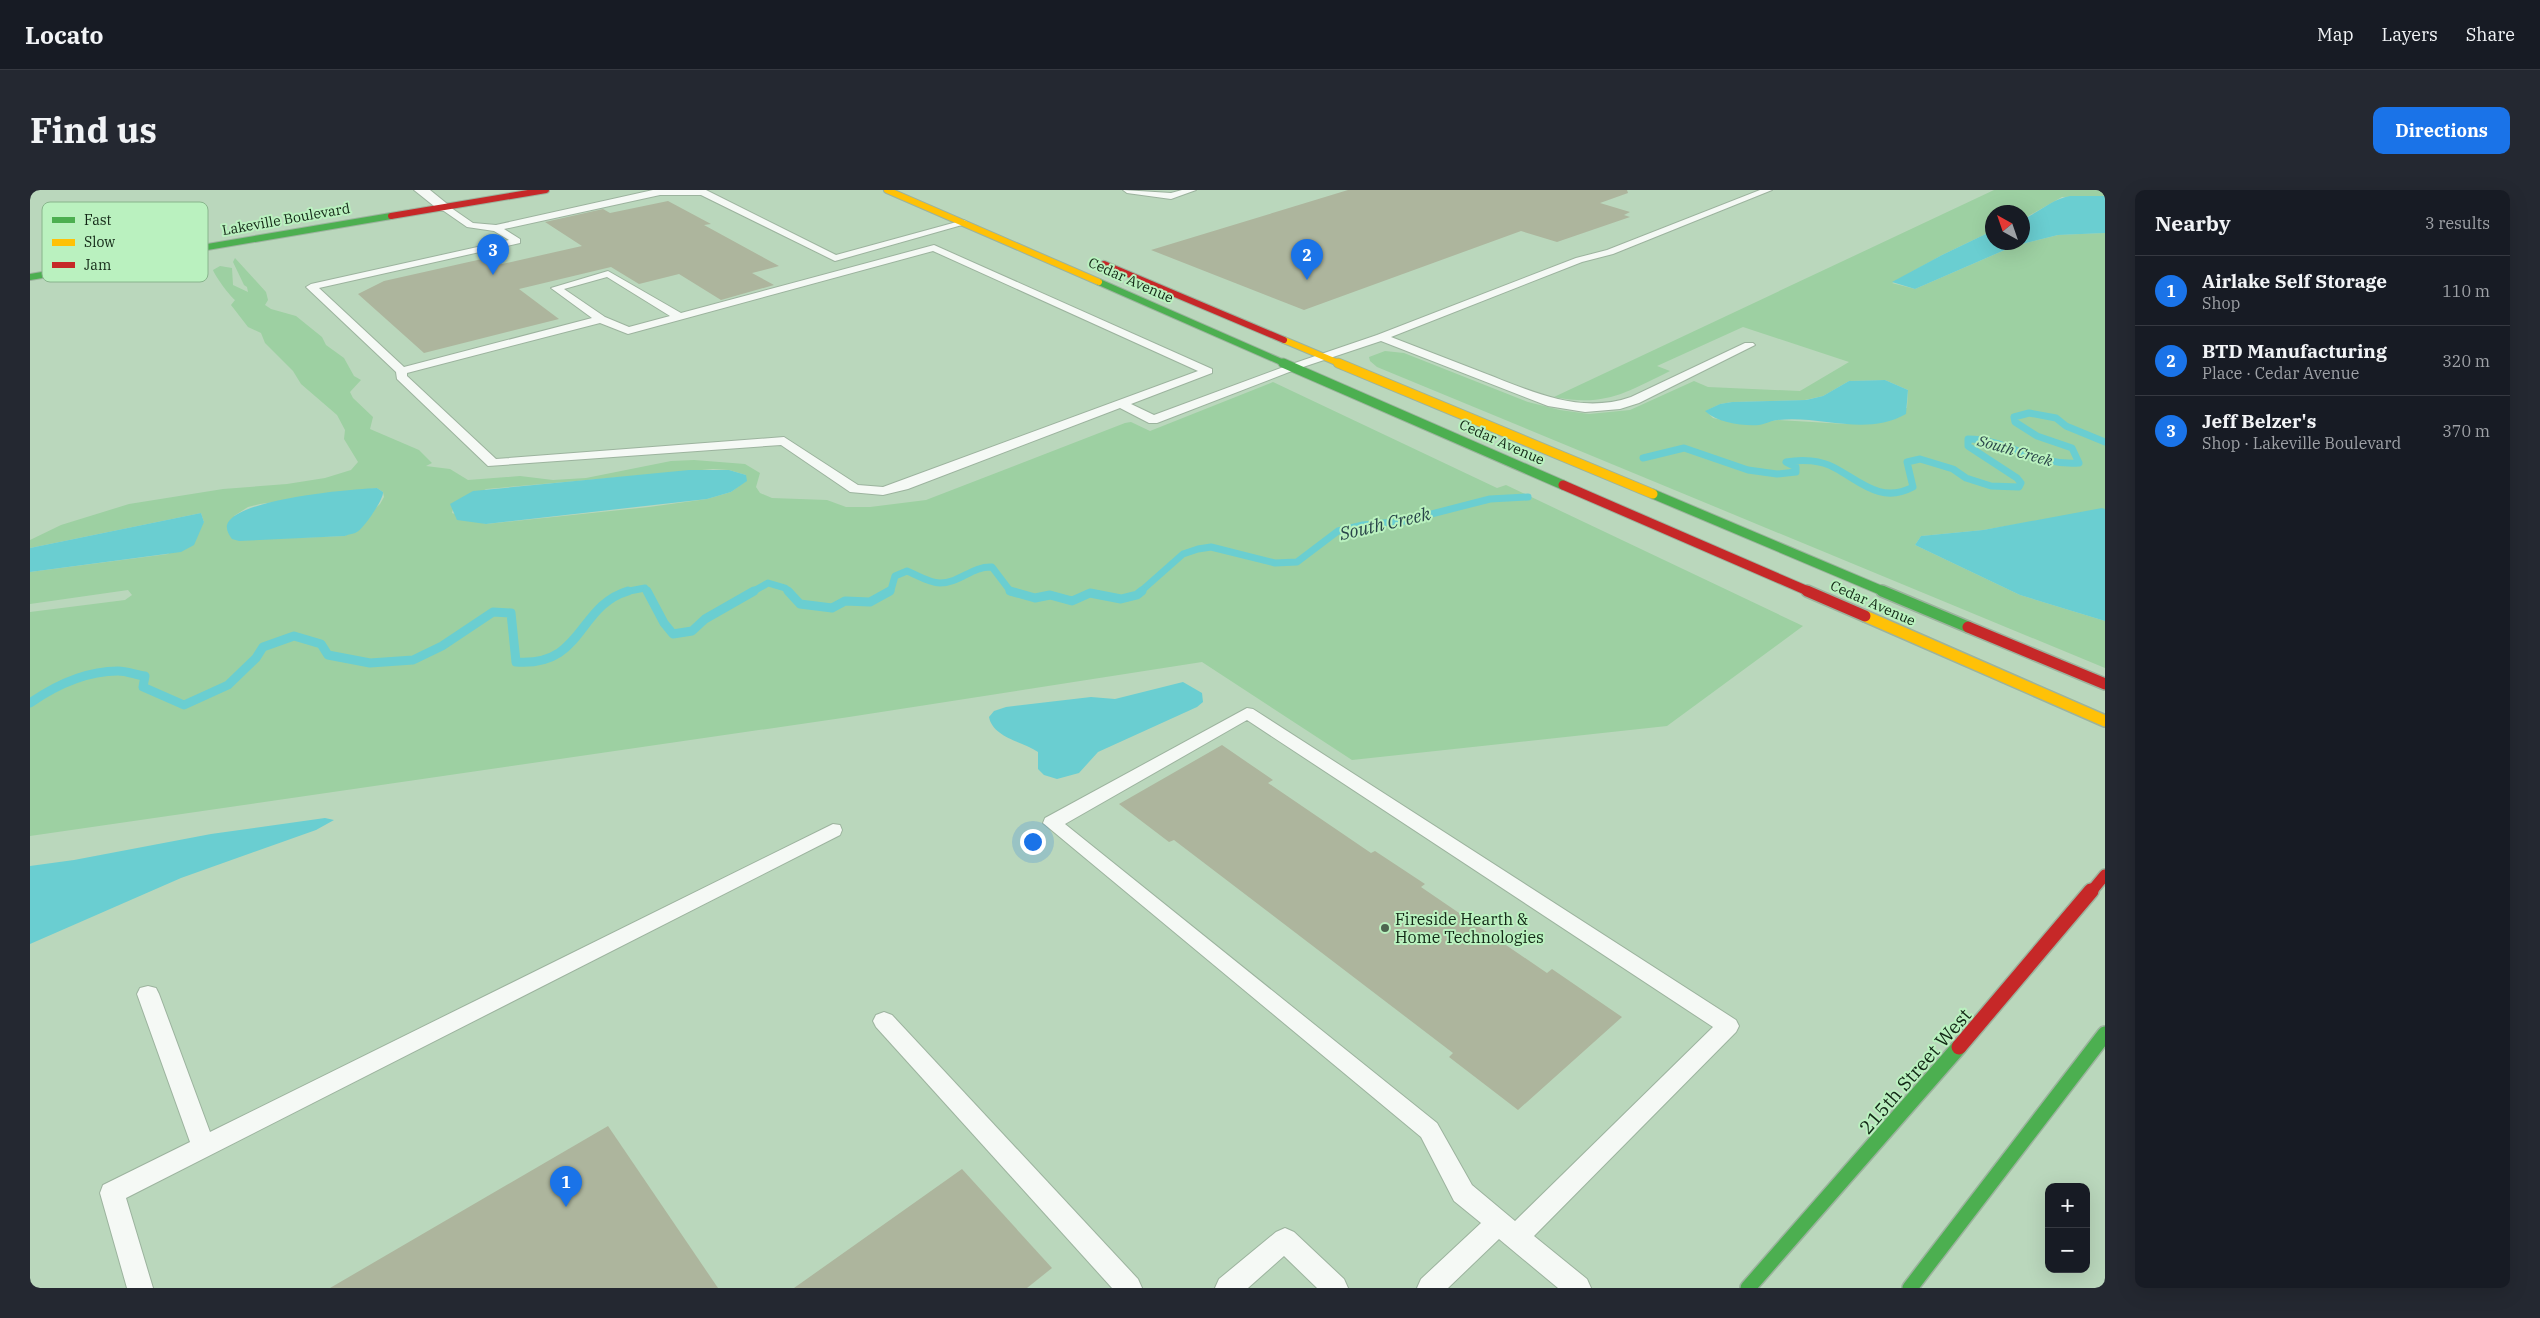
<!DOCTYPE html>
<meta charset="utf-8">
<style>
body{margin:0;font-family:"IBM Plex Serif",serif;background:#242831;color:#f1f3f6}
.controls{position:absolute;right:15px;bottom:15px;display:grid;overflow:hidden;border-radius:10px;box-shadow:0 5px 20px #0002}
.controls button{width:45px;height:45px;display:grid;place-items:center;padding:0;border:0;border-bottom:1px solid #363941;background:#171b24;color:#f1f3f6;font:25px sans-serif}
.compass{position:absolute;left:1955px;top:15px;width:45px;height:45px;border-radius:50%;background:#171b24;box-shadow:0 5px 20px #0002;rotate:320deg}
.you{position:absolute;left:1002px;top:651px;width:18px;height:18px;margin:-12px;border:4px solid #fff;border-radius:50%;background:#1a73e8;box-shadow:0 0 0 8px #1a73e833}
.badge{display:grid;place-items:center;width:32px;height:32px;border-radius:50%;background:#1a73e8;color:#fff;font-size:16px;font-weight:700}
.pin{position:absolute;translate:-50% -41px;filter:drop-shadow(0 1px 2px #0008)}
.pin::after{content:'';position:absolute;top:26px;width:18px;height:15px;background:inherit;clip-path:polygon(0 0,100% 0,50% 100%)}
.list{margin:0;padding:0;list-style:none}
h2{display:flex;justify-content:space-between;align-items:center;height:65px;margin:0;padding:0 20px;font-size:21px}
h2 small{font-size:16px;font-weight:400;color:#9ea1a6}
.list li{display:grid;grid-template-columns:32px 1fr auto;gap:15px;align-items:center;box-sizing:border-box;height:70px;padding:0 20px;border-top:1px solid #363941}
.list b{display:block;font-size:19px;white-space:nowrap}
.list p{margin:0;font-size:16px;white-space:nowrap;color:#9ea1a6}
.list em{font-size:16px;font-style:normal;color:#9ea1a6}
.map{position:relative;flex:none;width:2075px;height:1098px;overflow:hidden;border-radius:10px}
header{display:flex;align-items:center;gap:30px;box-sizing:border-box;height:70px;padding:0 25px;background:#171b24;border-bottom:1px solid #363941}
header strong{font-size:24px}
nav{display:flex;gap:28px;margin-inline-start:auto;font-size:18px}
.intro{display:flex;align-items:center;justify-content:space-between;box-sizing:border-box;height:120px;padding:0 30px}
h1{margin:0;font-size:35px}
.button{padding:12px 22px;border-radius:10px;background:#1a73e8;color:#fff;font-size:18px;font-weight:700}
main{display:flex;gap:30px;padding:0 30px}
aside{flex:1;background:#171b24;border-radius:10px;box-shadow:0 5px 20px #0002}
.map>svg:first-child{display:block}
</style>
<header>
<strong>Locato</strong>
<nav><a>Map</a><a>Layers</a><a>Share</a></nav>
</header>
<div class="intro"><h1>Find us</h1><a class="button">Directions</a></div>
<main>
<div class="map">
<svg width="2075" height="1098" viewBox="0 0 2075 1098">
<rect width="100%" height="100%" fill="#bad7bc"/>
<g fill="#9dd0a2" fill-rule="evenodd">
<path d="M1964 0H2075V6L2032 7 1993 29 1992 22H1962V41L1912 65 1862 93 1885 99 1984 56 2028 45 2075 43V319L1953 340 1891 346 1885 355 1990 405 2075 431V478L1347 177 1340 171 1339 167 1355 161 1374 163 1498 212 1530 220 1559 224 1600 220 1664 191 1678 197 1770 201 1819 172 1713 137 1627 176 1640 181C1595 203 1575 217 1524 207ZM1855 190 1878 200 1877 218 1816 234 1748 230 1710 234 1683 228 1676 221 1690 214 1702 212 1775 210 1793 206 1819 191Z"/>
<path d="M205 68 236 102 238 110 235 115 241 119 266 126 292 147 296 155 314 168 324 186 331 190 320 202 323 208 343 227 340 239 389 260 402 273 396 276 420 279 438 290 490 286 523 290 556 288 641 271 664 270 715 274 730 283 726 297 730 303 742 308 797 310 816 317H840L896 310 1095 233 1101 232 1120 241 1243 192 1467 298 1476 295 1773 436 1637 536 1322 570 1172 472 819 527 0 646V422L95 410 102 405 98 400 0 414V382L138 364 174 332 171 323 0 358V350L31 335 99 314 193 299 257 294 295 288 321 280 328 272 314 249 315 240 307 225 271 194 263 181 235 153 231 143 218 137 201 115 205 110C199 105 185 86 183 80L190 76 202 78 203 95 218 102 217 97 214 95 203 72ZM683 279 699 280 716 285V291L701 302 677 309 619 317 456 334 422 323 423 319 456 299ZM347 298 353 302 354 307 350 314 315 346 236 349 204 326 218 317 230 314Z"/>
</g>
<g fill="#6aced1">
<path d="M2040 6H2075V43L2028 45 1984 56 1885 99 1862 92 1912 65 1962 41V52H1992L1993 29C2010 22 2022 9 2040 6Z"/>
<path d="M1855 190 1878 200 1876 224C1835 247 1791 225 1748 230 1742 230 1736 234 1729 235 1712 236 1688 233 1675 221L1690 214 1702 212 1776 210 1793 206 1819 191Z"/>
<polygon points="659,280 699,280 716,285 717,291 701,302 677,309 456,334 427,330 420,314 443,301"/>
<path d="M347 298 353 302C354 309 334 338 327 342 324 344 319 344 315 346L209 351 202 349C199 345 196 340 197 335 204 309 322 299 347 298Z"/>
<polygon points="2072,318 2075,319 2075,431 1990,405 1885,355 1891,346 1953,340"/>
<polygon points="171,323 174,332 164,355 151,362 0,382 0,358"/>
<path d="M1153 492 1172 503 1173 512 1167 517 1068 562 1049 583 1027 589 1014 585 1008 579V562C994 552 963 548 959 527L964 521 976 517 1061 507 1085 509Z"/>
<polygon points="295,628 304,630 286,640 151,688 0,754 0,676 44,670 181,644"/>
</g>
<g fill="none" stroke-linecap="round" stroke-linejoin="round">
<g stroke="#6aced1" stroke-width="7">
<path d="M1613 268 1654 258 1718 280 1747 284 1766 282V277L1756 272C1772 269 1791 270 1805 278 1831 292 1851 314 1883 297L1877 272 1890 269 1923 279 1936 288 1961 296 1989 297 1991 293 1987 288 1938 256V249C1977 249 2005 276 2049 273L2042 258 2007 246 1985 232 1984 227 1999 223 2026 228 2036 236 2075 252"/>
<polyline points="594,402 615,398 618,402"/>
<polyline points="722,402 738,393 755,398 759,402"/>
<path d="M857 402 861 400 865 386 877 381C887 385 899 393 910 393 930 393 942 376 962 377L981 402"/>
<polyline points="1110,402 1153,364 1168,359 1181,357 1245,373 1267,372 1308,341 1333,335 1374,331 1460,309 1498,307"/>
</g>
<g stroke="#6aced1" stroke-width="9">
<polyline points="617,401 634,433 643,444 662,441 675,429 724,401"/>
<polyline points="758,401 770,414 802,418 815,411 840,412 860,401"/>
<polyline points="980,401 1005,408 1020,405 1042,411 1060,403 1091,409 1107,405 1112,401"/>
<path d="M0 513C26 495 55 481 88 481 97 481 106 485 115 486L113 497 154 515 198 495 226 468 233 457 264 446 291 454 298 465 340 473 383 470 412 456 463 422 481 423 486 472C554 477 547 416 598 401"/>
</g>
</g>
<g fill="#adb59d">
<polygon points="1318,0 1597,0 1598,3 1570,13 1600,22 1594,25 1600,27 1527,52 1491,41 1274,120 1121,60"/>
<polygon points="638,11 681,34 674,35 749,76 722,83 744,95 691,110 649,84 609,94 581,77 489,99 529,129 394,163 328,104 354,91 461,67 472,74 552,56 515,32 573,19 580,23"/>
<polygon points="1192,555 1243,590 1238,593 1341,663 1345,661 1395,694 1391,697 1517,783 1522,779 1592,827 1488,920 1419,867 1423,863 1144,650 1139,652 1089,614"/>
<polygon points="578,936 688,1098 300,1098"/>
<polygon points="932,979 1022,1078 997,1098 764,1098"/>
</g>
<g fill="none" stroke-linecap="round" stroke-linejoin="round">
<defs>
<g id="lane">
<path d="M623 0H676L806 65 934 30 939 33 805 71 671 5H630L474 39 490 49V53L289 98 374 177 562 128 521 98 578 81 651 123 904 55 1182 179V183L1101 214 1124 225 1259 175 1347 145 1546 68 1577 60 1730 0H1742L1583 64 1552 72 1361 147C1392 159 1423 171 1454 183 1501 201 1549 225 1601 207L1715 153H1723L1725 155 1609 213 1590 219 1555 222 1518 216 1351 151 1267 179 1127 233H1119L1090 218 878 299 853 305 820 302 751 255 458 276 367 189 366 182 276 97 281 94 479 50 464 41 437 37 411 19V15H417L443 33 466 35ZM903 61 1168 181 853 297 828 295 754 247 466 269 377 186V183L570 133 598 144ZM577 87 640 126 599 137 575 127 534 99Z"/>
<polygon points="1093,0 1141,3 1152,0 1166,0 1141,9 1097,3"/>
<path d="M1217 518 1223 519 1706 830 1709 836 1706 842 1504 1046 1557 1089 1561 1098H1528L1469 1049 1418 1098H1387L1391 1089 1451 1033 1424 1011 1391 947 1013 633 1015 628ZM1217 530 1683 837 1485 1031 1442 995 1407 933 1035 634Z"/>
<polygon points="803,634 810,635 812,640 810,645 96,1008 123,1098 97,1098 70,1003 73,995 160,952 107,804 110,798 118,796 126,798 129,804 180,942"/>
<polygon points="854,822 862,825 1108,1089 1112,1098 1082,1098 846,837 843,831 846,825"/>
<polygon points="1255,1038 1264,1042 1314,1089 1318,1098 1287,1098 1254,1066 1218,1098 1185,1098 1189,1089 1246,1042"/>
</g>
<polygon id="street" points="384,0 400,0 421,17 414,21 409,20"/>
<g id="fast-far3">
<polyline points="0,87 361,26"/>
<polyline points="1069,92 1256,174"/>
</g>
<g id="fast-far2">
<polyline points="1253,173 1533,295"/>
<polyline points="1623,304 1855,402"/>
</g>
<polyline id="fast-far1" points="1852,401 1938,437"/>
<g id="fast">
<polyline points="1718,1098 1929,857"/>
<polyline points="1880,1098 2075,844"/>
</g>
<g id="slow-far2">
<polyline points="857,0 1069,92"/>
<polyline points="1254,150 1311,174"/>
</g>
<polyline id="slow-far1" points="1308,173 1623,304"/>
<polyline id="slow" points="1835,426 2075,531"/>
<g id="jam-far3">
<polyline points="361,26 516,0"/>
<polyline points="1074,74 1254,150"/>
</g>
<polyline id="jam-far2" points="1533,295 1780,402"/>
<g id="jam-far1">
<polyline points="1777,401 1835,426"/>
<polyline points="1938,437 2075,494"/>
<polyline points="2060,703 2075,685"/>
</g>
<polyline id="jam" points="1929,857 2061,701"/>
</defs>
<use href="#lane" stroke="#9cb39e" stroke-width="2"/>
<use href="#street" stroke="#9cb39e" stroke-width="2"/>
<use href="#fast-far3" stroke="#9cb39e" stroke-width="8"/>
<use href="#fast-far2" stroke="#9cb39e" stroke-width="11"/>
<use href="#fast-far1" stroke="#9cb39e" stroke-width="14"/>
<use href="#fast" stroke="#9cb39e" stroke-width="18"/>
<use href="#slow-far2" stroke="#9cb39e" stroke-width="8"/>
<use href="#slow-far1" stroke="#9cb39e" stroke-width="11"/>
<use href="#slow" stroke="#9cb39e" stroke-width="14"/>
<use href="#jam-far3" stroke="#9cb39e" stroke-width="8"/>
<use href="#jam-far2" stroke="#9cb39e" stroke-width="11"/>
<use href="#jam-far1" stroke="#9cb39e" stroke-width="14"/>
<use href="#jam" stroke="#9cb39e" stroke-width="18"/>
<use href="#lane" fill="#f5f9f5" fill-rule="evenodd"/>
<use href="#street" fill="#f5f9f5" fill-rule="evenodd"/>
<use href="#fast-far3" stroke="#4caf50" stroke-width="6"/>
<use href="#fast-far2" stroke="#4caf50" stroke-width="9"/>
<use href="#fast-far1" stroke="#4caf50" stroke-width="11"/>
<use href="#fast" stroke="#4caf50" stroke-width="15"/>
<use href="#slow-far2" stroke="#ffc107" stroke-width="6"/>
<use href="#slow-far1" stroke="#ffc107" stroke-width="9"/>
<use href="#slow" stroke="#ffc107" stroke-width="11"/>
<use href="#jam-far3" stroke="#c62828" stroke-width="6"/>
<use href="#jam-far2" stroke="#c62828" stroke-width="9"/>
<use href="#jam-far1" stroke="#c62828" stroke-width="11"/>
<use href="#jam" stroke="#c62828" stroke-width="15"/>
</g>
<circle fill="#4d654f" stroke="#baf1bf" stroke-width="2" cx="1355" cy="738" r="5"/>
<g text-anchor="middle" stroke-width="4" stroke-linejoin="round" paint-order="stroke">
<g font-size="14" fill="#122715" stroke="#baf1bf">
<text transform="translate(256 29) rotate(-10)" y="5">Lakeville Boulevard</text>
<text transform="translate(1101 90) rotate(24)" y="5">Cedar Avenue</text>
<text transform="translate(1472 252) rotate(24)" y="5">Cedar Avenue</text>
<text transform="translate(1843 413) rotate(24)" y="5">Cedar Avenue</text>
</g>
<g font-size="15" font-style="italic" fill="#284448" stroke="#baf1bf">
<text transform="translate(1985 261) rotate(16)" y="5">South Creek</text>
</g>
<g font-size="16" fill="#122715" stroke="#baf1bf" text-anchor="start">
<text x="1365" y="735">Fireside Hearth &amp;<tspan x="1365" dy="18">Home Technologies</tspan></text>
</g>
<g font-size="18" font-style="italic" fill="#284448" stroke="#baf1bf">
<text transform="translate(1355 334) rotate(-13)" y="6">South Creek</text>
</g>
<g font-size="19" fill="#122715" stroke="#baf1bf">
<text transform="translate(1885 881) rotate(-49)" y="7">215th Street West</text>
</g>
</g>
<rect x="12" y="12" width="166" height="80" rx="8" fill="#baf1bf" stroke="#88b48c" stroke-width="1"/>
<rect x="22" y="27" width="23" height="6" fill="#4caf50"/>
<rect x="22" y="49" width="23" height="7" fill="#ffc107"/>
<rect x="22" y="72" width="23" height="6" fill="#c62828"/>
<g font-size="14" fill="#122715">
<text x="54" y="35">Fast</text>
<text x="54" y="57">Slow</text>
<text x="54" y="80">Jam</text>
</g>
</svg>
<div class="controls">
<button>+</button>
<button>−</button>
</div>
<svg class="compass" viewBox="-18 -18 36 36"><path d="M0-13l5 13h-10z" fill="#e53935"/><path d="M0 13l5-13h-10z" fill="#9ea1a6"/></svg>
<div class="you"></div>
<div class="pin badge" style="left:536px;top:1017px">1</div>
<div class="pin badge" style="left:1277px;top:90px">2</div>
<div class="pin badge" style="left:463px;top:85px">3</div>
</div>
<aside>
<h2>Nearby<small>3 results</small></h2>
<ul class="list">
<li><span class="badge">1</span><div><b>Airlake Self Storage</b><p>Shop</p></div><em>110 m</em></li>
<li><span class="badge">2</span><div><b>BTD Manufacturing</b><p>Place · Cedar Avenue</p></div><em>320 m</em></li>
<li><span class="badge">3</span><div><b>Jeff Belzer's</b><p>Shop · Lakeville Boulevard</p></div><em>370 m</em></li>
</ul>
</aside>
</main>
